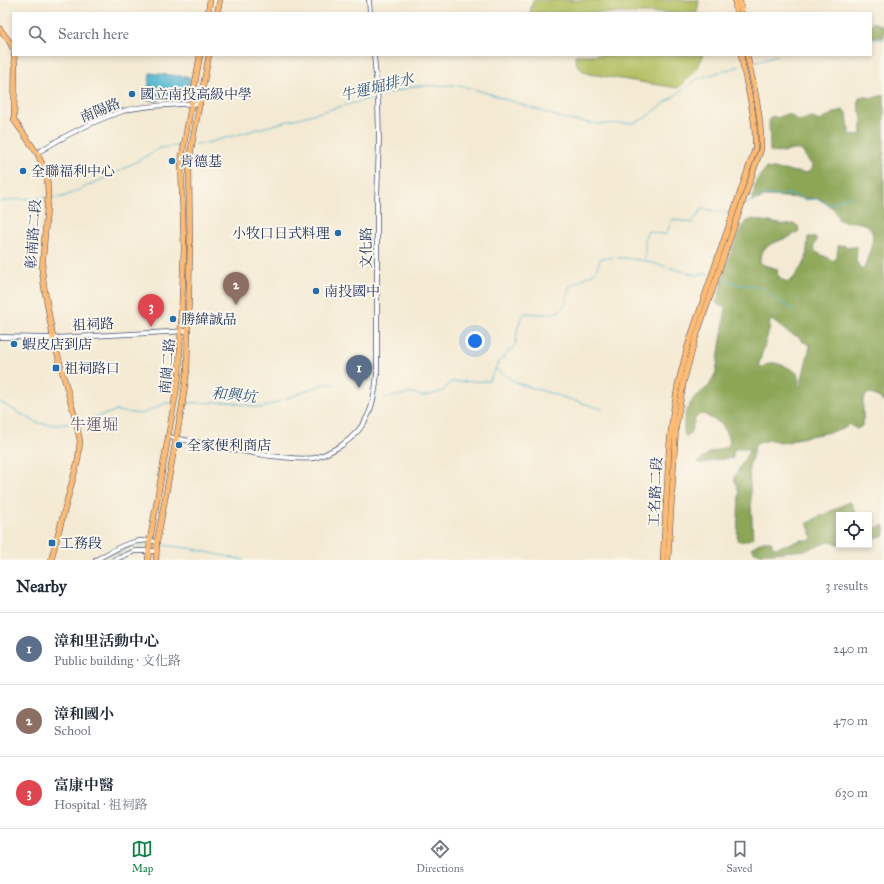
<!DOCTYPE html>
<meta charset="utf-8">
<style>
body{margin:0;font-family:"IM FELL Great Primer","Noto Serif TC",serif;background:#f6f6f7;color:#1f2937}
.controls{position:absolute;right:12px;bottom:12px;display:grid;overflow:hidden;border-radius:0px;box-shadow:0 2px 6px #0003}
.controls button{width:36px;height:36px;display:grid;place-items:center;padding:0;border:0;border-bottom:1px solid #e0e1e3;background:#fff;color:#1f2937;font:20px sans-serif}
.you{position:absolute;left:475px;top:341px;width:14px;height:14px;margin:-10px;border:3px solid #fff;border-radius:50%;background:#1a73e8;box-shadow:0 0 0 6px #1a73e833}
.badge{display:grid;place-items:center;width:26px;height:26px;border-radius:50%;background:#0b8043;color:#fff;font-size:13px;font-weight:700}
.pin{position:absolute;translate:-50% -33px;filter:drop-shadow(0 1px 2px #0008)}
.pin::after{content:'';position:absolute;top:21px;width:14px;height:12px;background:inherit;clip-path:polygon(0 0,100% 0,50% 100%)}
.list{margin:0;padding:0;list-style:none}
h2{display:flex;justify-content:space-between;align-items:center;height:52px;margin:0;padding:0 16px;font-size:17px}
h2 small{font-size:13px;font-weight:400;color:#747a83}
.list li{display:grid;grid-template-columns:26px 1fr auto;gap:12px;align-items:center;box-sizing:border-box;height:72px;padding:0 16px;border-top:1px solid #e0e1e3}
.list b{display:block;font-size:15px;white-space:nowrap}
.list p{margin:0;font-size:13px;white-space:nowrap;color:#747a83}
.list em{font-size:13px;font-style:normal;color:#747a83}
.icon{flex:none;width:22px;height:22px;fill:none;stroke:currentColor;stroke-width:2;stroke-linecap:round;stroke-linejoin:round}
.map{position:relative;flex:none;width:884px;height:560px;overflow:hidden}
.search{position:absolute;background:#fff;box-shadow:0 2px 6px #0003;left:12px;right:12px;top:12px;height:44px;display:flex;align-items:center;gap:10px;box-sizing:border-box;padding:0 14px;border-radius:0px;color:#747a83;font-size:15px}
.sheet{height:268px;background:#fff}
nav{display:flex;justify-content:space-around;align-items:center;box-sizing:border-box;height:56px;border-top:1px solid #e0e1e3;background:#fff;font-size:11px;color:#747a83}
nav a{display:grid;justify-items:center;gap:2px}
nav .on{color:#0b8043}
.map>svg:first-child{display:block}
</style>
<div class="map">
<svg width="884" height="560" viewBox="0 0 884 560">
<rect width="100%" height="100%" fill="#fbf7ec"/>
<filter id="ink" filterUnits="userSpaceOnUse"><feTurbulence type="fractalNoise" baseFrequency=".025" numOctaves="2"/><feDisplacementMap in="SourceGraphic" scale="8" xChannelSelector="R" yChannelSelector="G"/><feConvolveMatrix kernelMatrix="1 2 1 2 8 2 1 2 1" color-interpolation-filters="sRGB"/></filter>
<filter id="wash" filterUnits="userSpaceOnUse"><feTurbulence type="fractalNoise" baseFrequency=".012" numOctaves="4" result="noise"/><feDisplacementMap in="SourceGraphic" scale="16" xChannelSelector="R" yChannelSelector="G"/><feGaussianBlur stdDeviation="0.9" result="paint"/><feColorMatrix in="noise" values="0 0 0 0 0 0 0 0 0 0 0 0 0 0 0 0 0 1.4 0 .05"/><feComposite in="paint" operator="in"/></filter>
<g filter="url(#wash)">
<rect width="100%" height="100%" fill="#f4ead3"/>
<g fill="#b1bf61" stroke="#667760">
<polygon points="533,0 699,0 697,13 530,13"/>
<path d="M575 55H703C699 70 689 78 678 88L589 74C580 70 575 65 575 55Z"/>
</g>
<g fill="#8ca657" stroke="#546a5a" fill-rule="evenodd">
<polygon points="872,22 884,26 884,37 871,37 871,23"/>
<path d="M884 95V403L880 398 869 393C861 398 863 404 863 413 864 418 863 422 862 426L857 429 848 424 845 428 840 430 796 439 786 443 771 440 756 443 749 467 753 537C747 541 744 543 737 540L739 493 734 478 750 449H734L733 458 713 460 702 464 697 462 709 453 728 446 730 442 722 424 703 414 698 415 695 419 690 434 686 437 684 432V420L686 411 694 398 709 386 716 372 726 308 716 304 730 254 745 222 753 219 785 225 794 224 798 226 799 231C786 243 758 240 760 263L764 265 778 269 777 274 783 280 788 282 793 279 806 260 808 237H813L817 239 813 248 816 252 834 261 837 256 838 246 843 245 847 247H857L856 261 861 269 865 267C869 249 884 226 856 222 848 221 844 223 838 219L837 214 834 209 820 199 768 196 752 201 756 181 766 168 806 173 810 171 813 167 801 150C790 148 780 156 770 151L769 119 773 116 778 118 786 114 791 115 798 121C812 118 805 115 820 121L833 113 843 110 847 113 849 131 851 135 856 136 861 134C861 129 863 125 862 121 862 112 856 107 859 98L863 96 872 98ZM772 320 787 332 799 337 802 341 812 346H810L800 387 798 386 799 381 797 373C792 369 780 363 774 363 770 362 765 366 761 367L760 366 759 363 769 331 770 321Z"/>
<polygon points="849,502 852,504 856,515 839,515 839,545 832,541 806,550 760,554 753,551 751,548 763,541 770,541 772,543 772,546 775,548 801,540 811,540 812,536 807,523"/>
<polygon points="884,525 884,536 869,538 869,530"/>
</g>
<polygon fill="#50b4ce" stroke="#367296" points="150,73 190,77 187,97 160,95 159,101 147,100"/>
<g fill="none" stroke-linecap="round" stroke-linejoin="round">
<g stroke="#50b4ce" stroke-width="1">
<polyline points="871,39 884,39"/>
<polyline points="751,63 777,55"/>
<polyline points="379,96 415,86 460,85 490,94 568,120 598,124 634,123 645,118 697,79 740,66"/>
<polyline points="195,144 207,143 376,97"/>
<polyline points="49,198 63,197 116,173 160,148 182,145"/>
<polyline points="0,202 18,199 46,198"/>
<polyline points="744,205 766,194 777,196 789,194 806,200 817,199 830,205 853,195"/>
<polyline points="645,259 645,238 648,231 665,235 673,219 692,223 702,209 727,213 732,211"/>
<polyline points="720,277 737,284 763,288 776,299 794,311"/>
<polyline points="495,369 517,383 602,409"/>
<path d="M385 398 414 393 421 396H427L443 391 451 382 489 381 499 362 516 344C517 331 517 323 525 313 538 313 555 318 564 306 567 301 568 292 569 287L595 272 601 258C637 255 663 267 697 275L705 273 711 275"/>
<polyline points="285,399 326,383 335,385"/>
<polyline points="0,402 37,423 56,425 74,423"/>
<polyline points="185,403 230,402 262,408 280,401"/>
<polyline points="79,422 116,411 142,414 166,403 171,403"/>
<polyline points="160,545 188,548 244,560"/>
<polyline points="107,560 128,549 146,546"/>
</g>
</g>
</g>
<g filter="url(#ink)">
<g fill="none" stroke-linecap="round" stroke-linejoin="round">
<defs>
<g id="minor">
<polyline points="369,0 370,13"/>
<path d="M37 153C64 136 93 121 123 111 137 107 154 106 169 105 179 104 189 103 200 104"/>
<polyline points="0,337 53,338 188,331"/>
<path d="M169 437C203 443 237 451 271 456 285 457 300 460 314 458 324 456 333 450 342 445 369 426 374 406 377 374V201L379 139 378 101 374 55"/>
<path d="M96 560C116 549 134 536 157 542"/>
<polyline points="114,560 135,551 156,551"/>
</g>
<g id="major">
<polyline points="735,0 736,13"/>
<polyline points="740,0 741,13"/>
<polyline points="208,13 210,0"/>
<polyline points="217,13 220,0"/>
<polyline points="0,29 9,41 13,49"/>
<polyline points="14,55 15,66 14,120 37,153 47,174 48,195 42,270 44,286 53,338 76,421 80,441 78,460 51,560"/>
<polyline points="148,560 150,540 179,375 184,248 181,162 200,55"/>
<polyline points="156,560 157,542 182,407 187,370 190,248 189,169 191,149 209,55"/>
<path d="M663 560 669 450 673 413 678 384 688 345 755 149C757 117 746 86 741 55"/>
<path d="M668 560 676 426 684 380 695 340 761 149C762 117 754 86 747 55"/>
</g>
</defs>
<use href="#minor" stroke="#3c4b70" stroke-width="5.5"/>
<use href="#major" stroke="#3c4b70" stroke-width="6"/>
<use href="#minor" stroke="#fff" stroke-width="4"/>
<use href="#major" stroke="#ffbb71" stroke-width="5"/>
</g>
</g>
<g fill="#1f6fb2" stroke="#fbf7ec" stroke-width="1.5">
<circle cx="132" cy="94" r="4"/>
<circle cx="172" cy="161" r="4"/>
<circle cx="23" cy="171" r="4"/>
<circle cx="338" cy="233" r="4"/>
<circle cx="316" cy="291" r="4"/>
<circle cx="173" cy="319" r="4"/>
<circle cx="14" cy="344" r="4"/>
<rect x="52" y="364" width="8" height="8" rx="2"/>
<circle cx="179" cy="445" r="4"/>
<rect x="48" y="539" width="8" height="8" rx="2"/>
</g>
<g text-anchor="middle" stroke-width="4" stroke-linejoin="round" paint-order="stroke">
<g font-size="14" fill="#1b2f5e" stroke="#fbf7ec" text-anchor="start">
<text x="140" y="99">國立南投高級中學</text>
<text x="180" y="166">肯德基</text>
<text x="31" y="176">全聯福利中心</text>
<text x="330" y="238" text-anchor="end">小牧口日式料理</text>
<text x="324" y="296">南投國中</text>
<text x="181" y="324">勝緯誠品</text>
<text x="22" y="349">蝦皮店到店</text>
<text x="64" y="373">祖祠路口</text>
<text x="187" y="450">全家便利商店</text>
<text x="60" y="548">工務段</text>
</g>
<g font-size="14" fill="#1b2f5e" stroke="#fbf7ec">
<text transform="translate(100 110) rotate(-22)" y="5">南陽路</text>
<text transform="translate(33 234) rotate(-86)" y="5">彰南路二段</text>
<text transform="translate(366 248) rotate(-91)" y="5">文化路</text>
<text transform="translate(93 324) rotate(-3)" y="5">祖祠路</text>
<text transform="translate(167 366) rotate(-85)" y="5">南崗二路</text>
<text transform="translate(655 492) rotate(-87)" y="5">工名路二段</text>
</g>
<g font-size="15" font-style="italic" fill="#2b5780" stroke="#fbf7ec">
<text transform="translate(377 87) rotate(-14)" y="5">牛運堀排水</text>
<text transform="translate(234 395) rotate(5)" y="5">和興坑</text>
</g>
<g font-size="16" fill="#625470" stroke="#fbf7ec">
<text x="94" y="430">牛運堀</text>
</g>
</g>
</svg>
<div class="controls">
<button><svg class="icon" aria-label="locate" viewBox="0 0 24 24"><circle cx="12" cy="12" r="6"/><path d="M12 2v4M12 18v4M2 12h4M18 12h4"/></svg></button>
</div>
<div class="you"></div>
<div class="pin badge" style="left:359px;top:388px;background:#5c6f8a">1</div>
<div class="pin badge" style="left:236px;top:305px;background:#8d6e63">2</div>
<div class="pin badge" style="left:151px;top:327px;background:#e0444e">3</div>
<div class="search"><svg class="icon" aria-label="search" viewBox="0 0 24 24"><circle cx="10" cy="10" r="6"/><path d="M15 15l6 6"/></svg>Search here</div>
</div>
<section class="sheet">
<h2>Nearby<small>3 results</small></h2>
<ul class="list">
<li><span class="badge" style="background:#5c6f8a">1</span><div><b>漳和里活動中心</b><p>Public building · 文化路</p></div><em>240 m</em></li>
<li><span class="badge" style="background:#8d6e63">2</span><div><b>漳和國小</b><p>School</p></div><em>470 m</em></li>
<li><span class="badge" style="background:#e0444e">3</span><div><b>富康中醫</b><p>Hospital · 祖祠路</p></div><em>630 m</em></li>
</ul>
</section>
<nav>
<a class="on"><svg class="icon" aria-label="map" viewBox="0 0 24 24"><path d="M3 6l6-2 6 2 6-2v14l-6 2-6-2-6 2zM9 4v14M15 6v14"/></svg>Map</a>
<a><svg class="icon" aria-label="directions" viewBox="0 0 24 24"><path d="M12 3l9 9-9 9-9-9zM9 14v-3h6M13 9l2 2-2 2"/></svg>Directions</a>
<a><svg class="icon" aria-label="saved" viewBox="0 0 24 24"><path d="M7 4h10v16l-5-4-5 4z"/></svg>Saved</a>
</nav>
